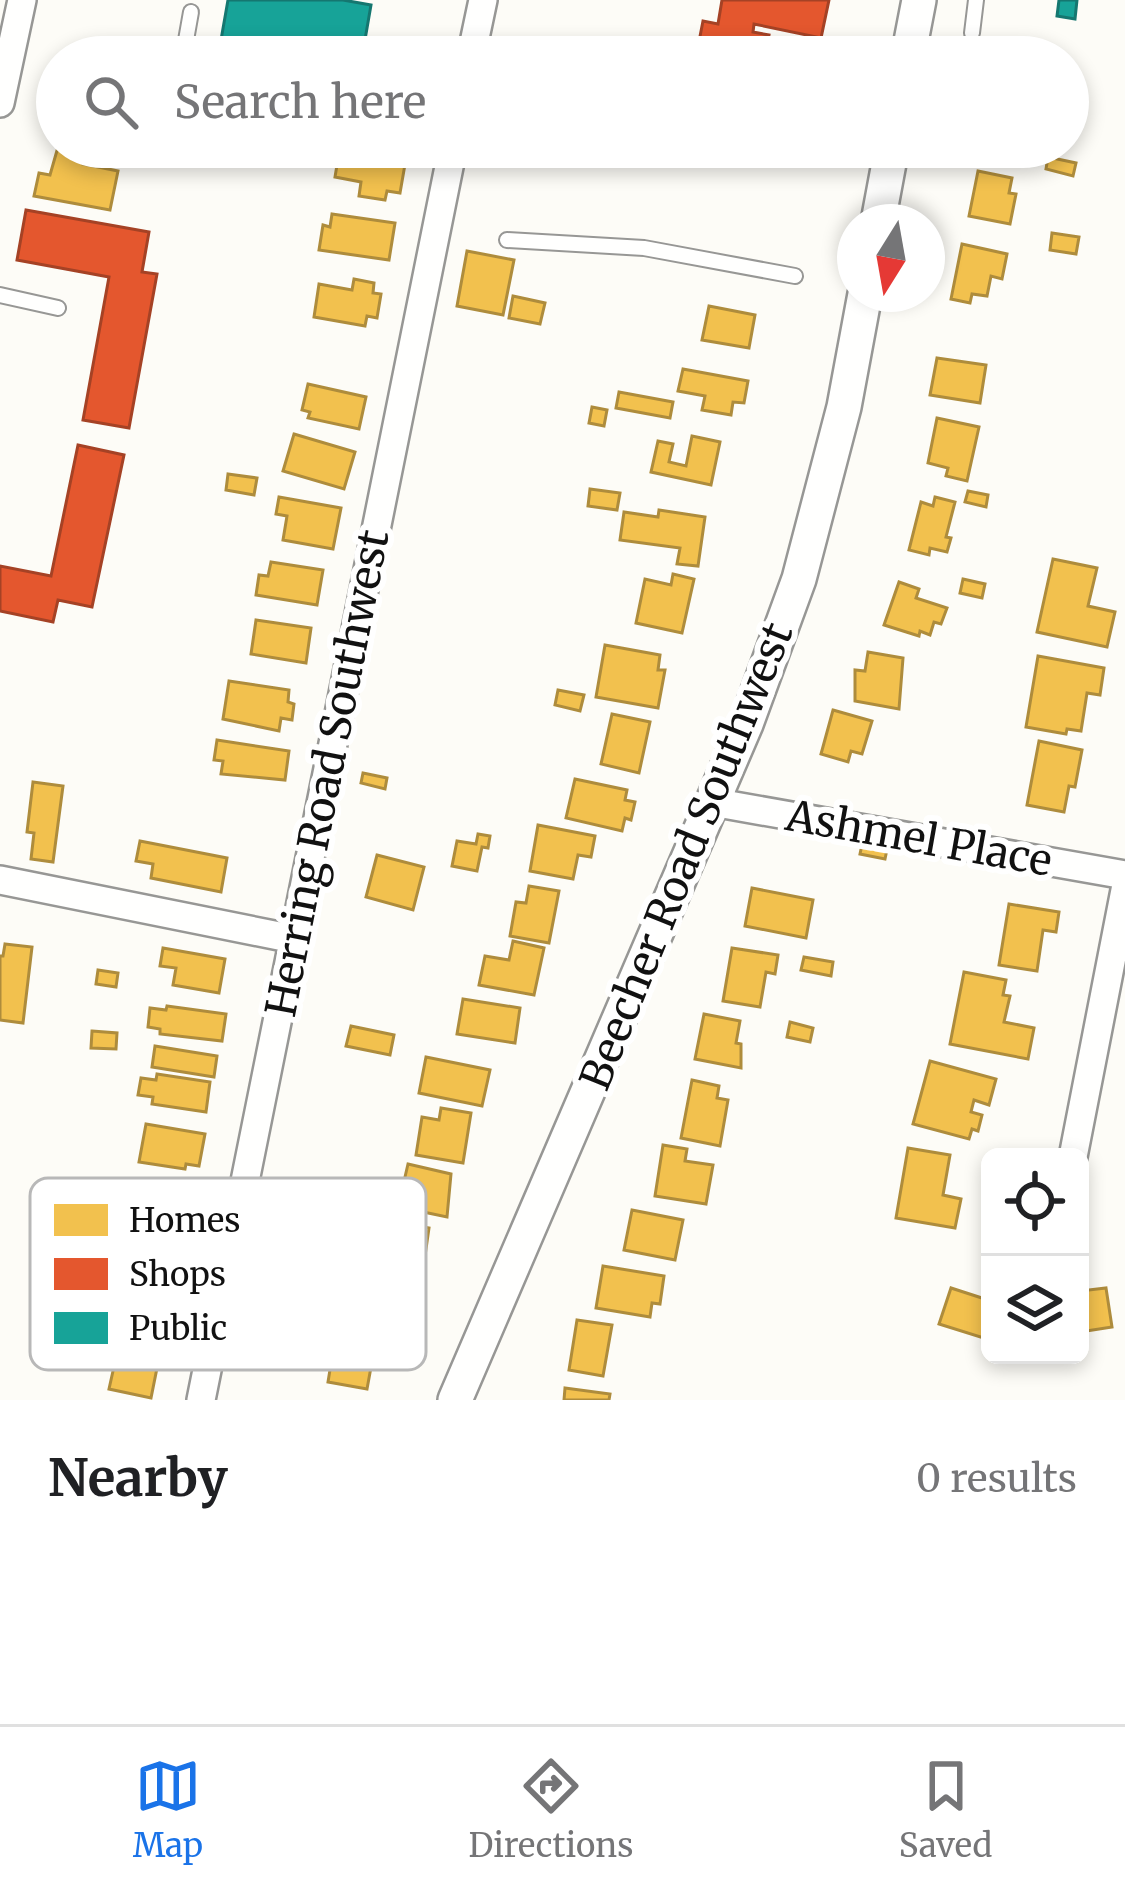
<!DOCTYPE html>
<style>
body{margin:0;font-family:Merriweather,serif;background:#f6f6f6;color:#202124}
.controls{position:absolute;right:36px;bottom:36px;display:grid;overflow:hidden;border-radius:18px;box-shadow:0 6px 18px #0003}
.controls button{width:108px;height:108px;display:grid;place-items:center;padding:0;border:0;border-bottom:3px solid #e0e0e0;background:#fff;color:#202124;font:60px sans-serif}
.compass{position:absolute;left:837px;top:204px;width:108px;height:108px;border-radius:50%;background:#fff;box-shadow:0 6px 18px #0003;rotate:191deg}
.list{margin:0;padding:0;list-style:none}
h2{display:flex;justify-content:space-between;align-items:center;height:156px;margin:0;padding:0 48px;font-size:51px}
h2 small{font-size:39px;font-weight:400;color:#757577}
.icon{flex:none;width:66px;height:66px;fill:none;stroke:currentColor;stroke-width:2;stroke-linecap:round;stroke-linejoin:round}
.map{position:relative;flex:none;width:1125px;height:1400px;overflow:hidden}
.search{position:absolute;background:#fff;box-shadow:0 6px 18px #0003;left:36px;right:36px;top:36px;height:132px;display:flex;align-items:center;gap:30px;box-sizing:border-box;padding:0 42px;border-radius:66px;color:#757577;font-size:45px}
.sheet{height:324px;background:#fff}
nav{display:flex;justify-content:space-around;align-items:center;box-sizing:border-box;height:168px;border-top:3px solid #e0e0e0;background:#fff;font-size:33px;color:#757577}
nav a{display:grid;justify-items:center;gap:6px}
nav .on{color:#1a73e8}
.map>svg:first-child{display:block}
</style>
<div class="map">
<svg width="1125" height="1400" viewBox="0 0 1125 1400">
<rect width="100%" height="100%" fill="#fdfcf7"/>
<g fill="#f2c14e" stroke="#ae8c3c" stroke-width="3">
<polygon points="58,147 85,152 83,164 118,171 110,210 34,196 39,173 50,175"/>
<polygon points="340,147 408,147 400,193 387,191 385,200 359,196 361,182 335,177"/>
<polygon points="1048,157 1076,163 1073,176 1046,169"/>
<polygon points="978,171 1012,178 1009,193 1016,194 1010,224 969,216"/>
<polygon points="332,214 395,223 389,260 319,250 323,225 330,227"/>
<polygon points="1052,233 1079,237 1076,254 1050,250"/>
<polygon points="962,244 1007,254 1002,279 991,276 987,296 972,294 970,303 951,299"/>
<polygon points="467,251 514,260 503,315 457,306"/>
<polygon points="354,279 374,283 373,293 381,294 377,318 367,316 365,326 314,317 319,284 352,290"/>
<polygon points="513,296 545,303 540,324 509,318"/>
<polygon points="709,306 755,315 749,348 702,340"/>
<polygon points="937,358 986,365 980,403 930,395"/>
<polygon points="683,369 748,381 744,403 733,402 731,415 702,410 705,396 678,391"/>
<polygon points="308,384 366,397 359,429 308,418 310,412 302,410"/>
<polygon points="619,392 673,402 670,418 616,408"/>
<polygon points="592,407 607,410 604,426 589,423"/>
<polygon points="937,418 979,427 967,481 946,476 948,468 928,463"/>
<polygon points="294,434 355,452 344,489 283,471"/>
<polygon points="692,436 720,442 711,485 651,472 658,441 673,444 669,462 686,466"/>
<polygon points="228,474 257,478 254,495 226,490"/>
<polygon points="590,489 620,493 617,510 588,506"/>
<polygon points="968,491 988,495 986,507 965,502"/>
<polygon points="279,497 341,508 333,549 283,540 287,516 276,514"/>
<polygon points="935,497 955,502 946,537 951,538 947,552 930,548 929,555 909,550 921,502 933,506"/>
<polygon points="659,510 705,517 698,566 677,564 680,548 620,540 624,512 658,517"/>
<polygon points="1053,559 1097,568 1088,606 1115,612 1107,647 1037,632"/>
<polygon points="271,562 323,570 317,605 256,595 259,575 268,576"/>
<polygon points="673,574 694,579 682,633 636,623 645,579 671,585"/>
<polygon points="963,579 985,584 982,598 960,593"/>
<polygon points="899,582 919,589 916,598 947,608 941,624 934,622 930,635 920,631 919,636 884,625"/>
<polygon points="256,620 311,628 306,663 251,654"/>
<polygon points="605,645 660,655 658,670 665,670 658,708 596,697"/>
<polygon points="868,652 903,658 899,709 855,701 855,670 865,671"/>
<polygon points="1038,656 1104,668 1100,695 1087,693 1081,731 1067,729 1066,734 1026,727"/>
<polygon points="229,681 289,690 288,702 294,704 292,720 281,718 279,731 223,719"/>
<polygon points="558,690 584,695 580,711 555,705"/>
<polygon points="833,710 872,721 862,754 851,751 848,762 821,754"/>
<polygon points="612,714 650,722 639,773 601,764"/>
<polygon points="217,740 289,751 285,780 221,774 223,761 214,760"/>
<polygon points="1039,741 1082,750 1075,787 1069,786 1064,812 1027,805"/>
<polygon points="363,773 387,778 385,789 361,783"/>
<polygon points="575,779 627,790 625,800 635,802 631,820 625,818 622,831 566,818"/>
<polygon points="33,782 63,786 53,862 31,859 34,833 27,832"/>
<polygon points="538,825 595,836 591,857 578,855 573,879 530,871"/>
<polygon points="478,834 490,836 488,848 482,847 477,871 452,866 457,841 476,844"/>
<polygon points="864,835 889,840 885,859 860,854"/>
<polygon points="140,841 227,858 221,892 151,878 153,864 136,861"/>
<polygon points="377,855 424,867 413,910 366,897"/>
<polygon points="529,886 559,891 549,943 510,936 516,902 526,903"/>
<polygon points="752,888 813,900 806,938 745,926"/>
<polygon points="1009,904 1059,912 1056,932 1043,930 1037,971 999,965"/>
<polygon points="513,941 544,948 534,995 479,985 485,956 509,960"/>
<polygon points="5,944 32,947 23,1023 0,1020 0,956 3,956"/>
<polygon points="163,948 225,959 219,993 173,985 176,968 160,966"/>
<polygon points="732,948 778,955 775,974 766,972 760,1007 723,1001"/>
<polygon points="804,957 833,962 831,976 801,970"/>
<polygon points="98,970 118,973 116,987 96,984"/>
<polygon points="964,972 1006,980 1003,995 1010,996 1004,1022 1034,1028 1028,1059 950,1044"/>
<polygon points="463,999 520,1008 515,1043 457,1034"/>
<polygon points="167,1006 226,1014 222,1041 160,1034 160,1029 148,1027 150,1008 166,1010"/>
<polygon points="704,1014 740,1021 736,1043 741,1044 741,1068 695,1059"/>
<polygon points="790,1022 813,1028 810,1042 787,1037"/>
<polygon points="351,1026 394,1035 390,1055 346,1046"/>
<polygon points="92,1031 117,1033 116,1049 91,1048"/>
<polygon points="155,1046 217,1056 214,1077 152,1067"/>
<polygon points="426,1057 490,1070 482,1106 419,1093"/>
<polygon points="930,1061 996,1079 989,1105 974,1100 971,1112 982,1115 978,1131 972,1129 969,1139 913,1124"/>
<polygon points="157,1074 210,1082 206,1112 152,1104 153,1097 138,1095 141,1078 156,1080"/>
<polygon points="692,1080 719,1086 717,1098 728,1100 720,1146 681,1138"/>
<polygon points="441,1108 471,1113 463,1163 416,1155 422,1117 439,1120"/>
<polygon points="146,1124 205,1134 199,1166 186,1164 185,1169 139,1162"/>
<polygon points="663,1145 687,1149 685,1161 713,1165 706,1204 655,1196"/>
<polygon points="908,1148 950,1155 943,1195 961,1199 955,1228 896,1218"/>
<polygon points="408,1164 451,1174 447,1217 414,1210 418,1193 402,1190"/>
<polygon points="632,1210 683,1220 675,1260 624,1250"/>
<polygon points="388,1221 429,1228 422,1277 380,1271"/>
<polygon points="603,1266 664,1276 660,1304 652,1303 650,1317 596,1308"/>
<polygon points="990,1272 990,1340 939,1324 951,1288 982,1298"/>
<polygon points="1106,1288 1112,1327 1080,1332 1080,1291"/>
<polygon points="577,1320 612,1325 603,1376 569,1370"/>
<polygon points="336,1333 376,1340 367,1389 328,1382"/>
<polygon points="117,1353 158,1363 151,1398 109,1389"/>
<polygon points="565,1388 610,1394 609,1400 564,1400"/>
</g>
<g fill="#e4572e" stroke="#a54225" stroke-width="3">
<polygon points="722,0 829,0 821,38 754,24 753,32 769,35 765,57 696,57 703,21 718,24"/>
<polygon points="26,210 149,232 142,272 157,274 129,428 83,420 109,277 17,260"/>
<polygon points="78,445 124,455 92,607 58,600 53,622 0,611 0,566 51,576"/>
</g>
<g fill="#17a398" stroke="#157770" stroke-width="3">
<polygon points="228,0 343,0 371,5 362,57 218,57"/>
<polygon points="1059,0 1077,0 1075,19 1057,16"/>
</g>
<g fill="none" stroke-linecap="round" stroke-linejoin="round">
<defs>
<g id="service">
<polyline points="972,33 976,0"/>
<polyline points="183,57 191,12"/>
<polyline points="816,147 888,161"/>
<polyline points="507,240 644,248 795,276"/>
<polyline points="0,295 58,308"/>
</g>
<g id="minor">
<polyline points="471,57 483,0"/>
<polyline points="0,103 22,0"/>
<polyline points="712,802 1125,875"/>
<polyline points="0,880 294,939"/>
<polyline points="1073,1157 1125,890"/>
<polyline points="201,1400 453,147"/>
</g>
<g id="tertiary">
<polyline points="908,57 919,0"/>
<polyline points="878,222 892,147"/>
<polyline points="455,1400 746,724 799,579 844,407 865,294"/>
</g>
</defs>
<use href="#service" stroke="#979795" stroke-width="18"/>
<use href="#minor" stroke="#979795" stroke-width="32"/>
<use href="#tertiary" stroke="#979795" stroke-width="38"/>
<use href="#service" stroke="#fffffe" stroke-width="14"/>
<use href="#minor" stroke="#fffffe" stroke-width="27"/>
<use href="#tertiary" stroke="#fffffe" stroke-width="33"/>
</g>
<g text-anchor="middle" stroke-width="12" stroke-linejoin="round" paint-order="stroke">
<g font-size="42" fill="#111" stroke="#fff">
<text transform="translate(327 773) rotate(-79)" y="15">Herring Road Southwest</text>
<text transform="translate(919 838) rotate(10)" y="15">Ashmel Place</text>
<text transform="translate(686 856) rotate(-68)" y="15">Beecher Road Southwest</text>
</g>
</g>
<rect x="30" y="1178" width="396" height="192" rx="18" fill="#fff" stroke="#b8b8b8" stroke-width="3"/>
<rect x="54" y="1204" width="54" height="32" fill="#f2c14e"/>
<rect x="54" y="1258" width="54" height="32" fill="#e4572e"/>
<rect x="54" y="1312" width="54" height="32" fill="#17a398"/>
<g font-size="33" fill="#111">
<text x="129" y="1232">Homes</text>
<text x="129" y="1286">Shops</text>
<text x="129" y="1340">Public</text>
</g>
</svg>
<div class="controls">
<button><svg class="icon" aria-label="locate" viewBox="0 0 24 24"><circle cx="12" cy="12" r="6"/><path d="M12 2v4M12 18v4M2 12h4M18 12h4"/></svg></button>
<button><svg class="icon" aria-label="layers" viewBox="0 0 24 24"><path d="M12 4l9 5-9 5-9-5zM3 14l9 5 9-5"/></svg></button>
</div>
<svg class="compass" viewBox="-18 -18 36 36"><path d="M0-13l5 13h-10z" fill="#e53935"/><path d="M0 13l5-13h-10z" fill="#757577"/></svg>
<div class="search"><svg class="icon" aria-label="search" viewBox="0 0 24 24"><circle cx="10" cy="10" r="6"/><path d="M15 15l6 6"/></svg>Search here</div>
</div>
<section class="sheet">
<h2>Nearby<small>0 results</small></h2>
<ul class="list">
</ul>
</section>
<nav>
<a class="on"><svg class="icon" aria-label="map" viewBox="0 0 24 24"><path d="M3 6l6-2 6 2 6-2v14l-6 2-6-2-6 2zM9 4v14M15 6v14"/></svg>Map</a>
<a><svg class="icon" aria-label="directions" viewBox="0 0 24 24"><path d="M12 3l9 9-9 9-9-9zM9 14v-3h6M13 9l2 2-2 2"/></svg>Directions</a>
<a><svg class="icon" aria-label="saved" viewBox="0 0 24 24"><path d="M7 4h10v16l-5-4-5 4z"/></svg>Saved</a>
</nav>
